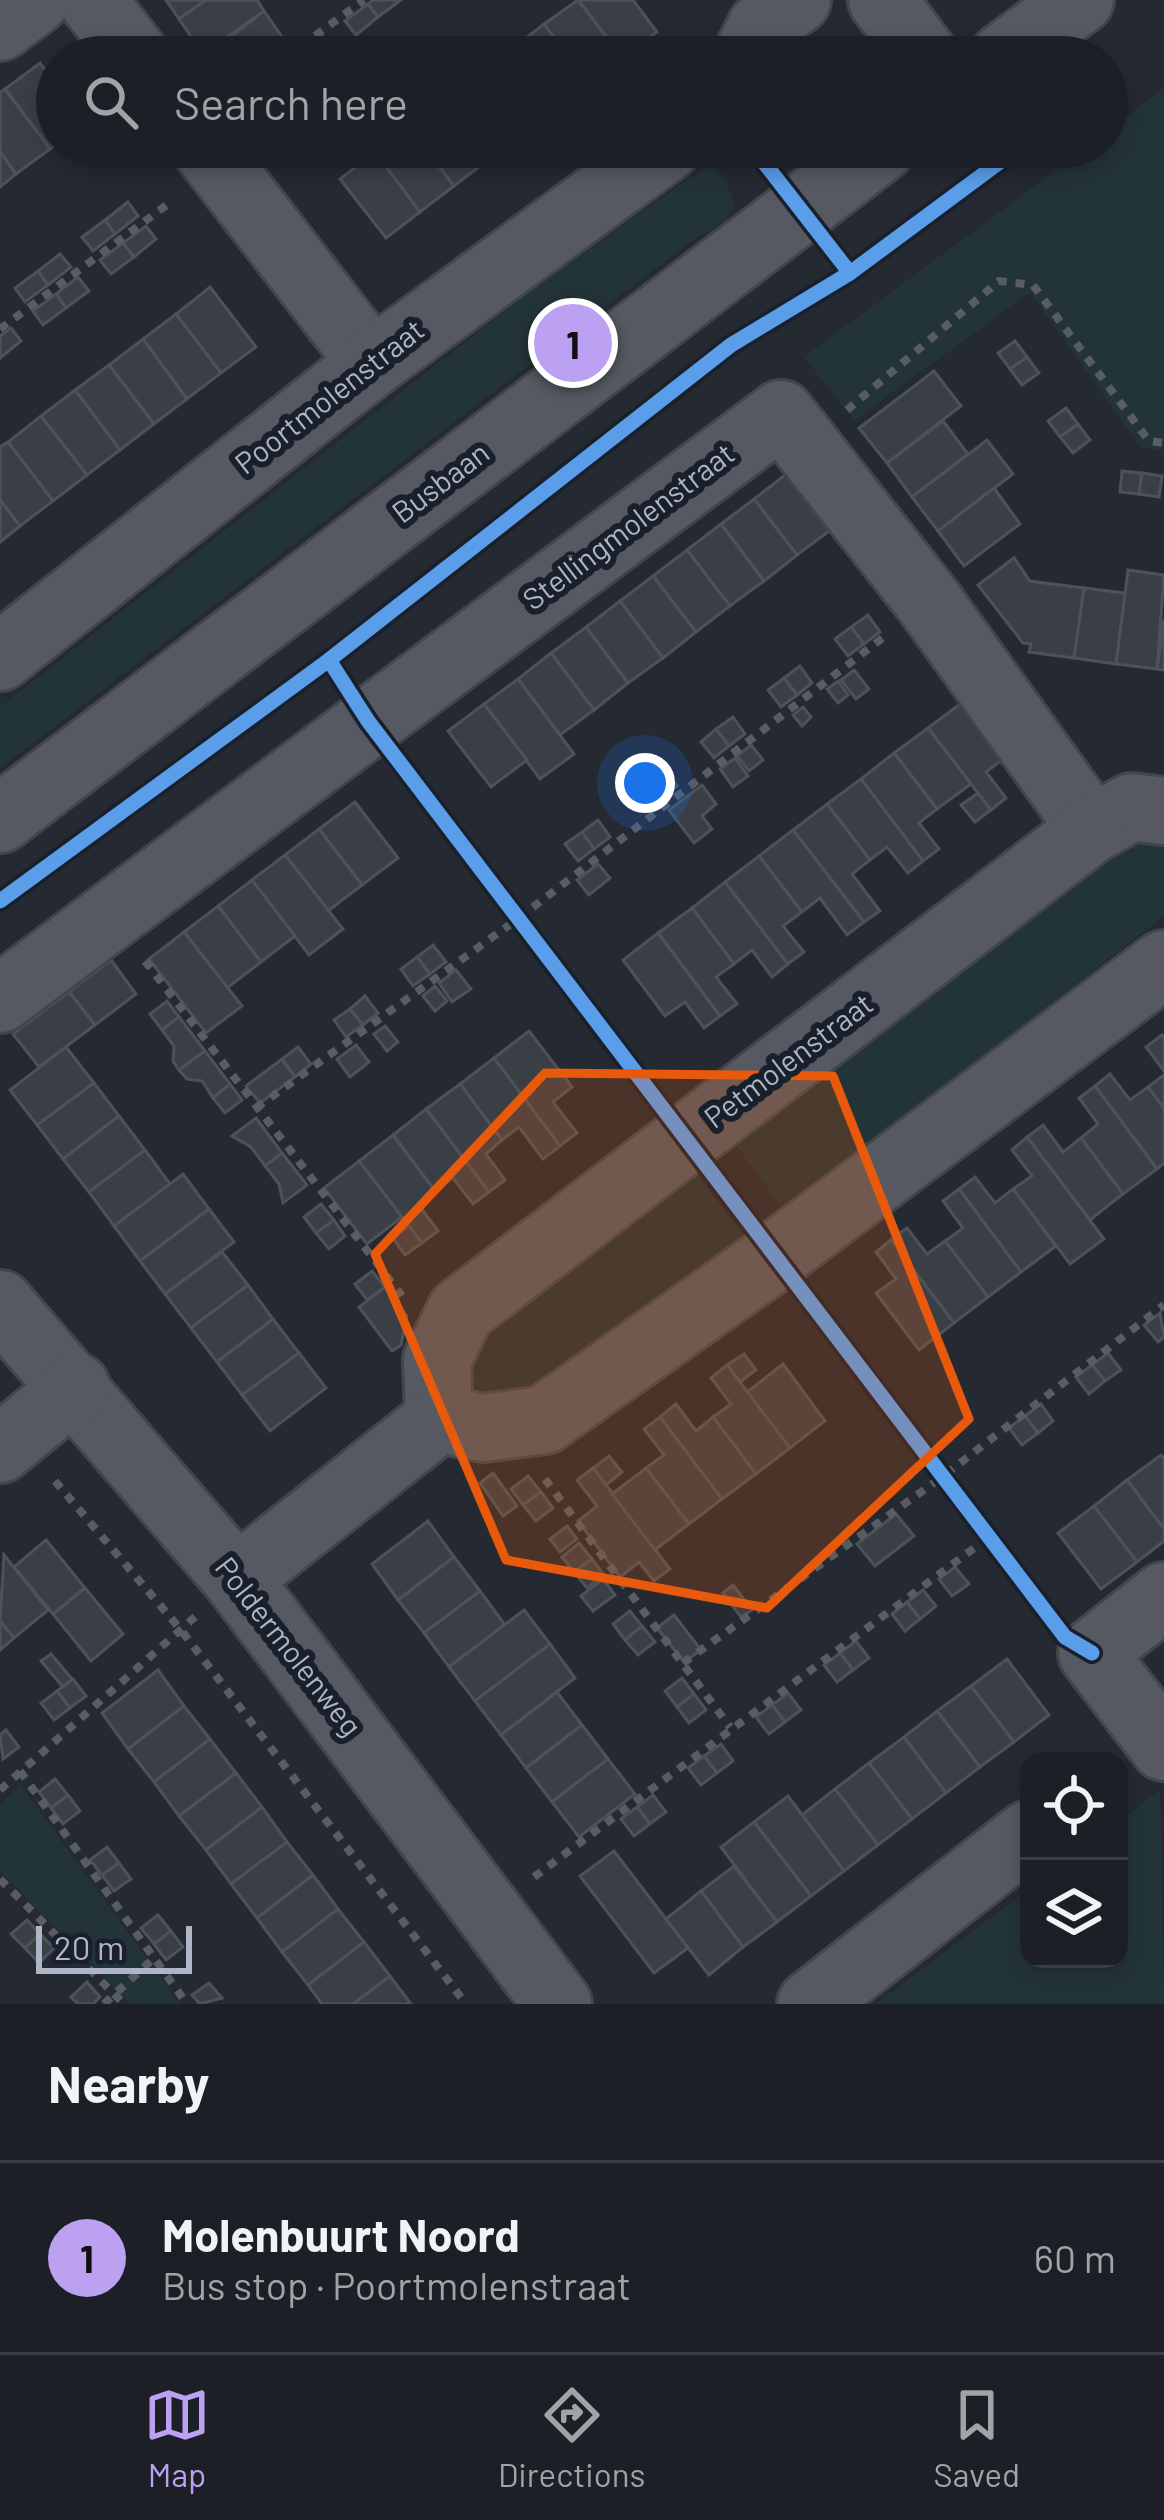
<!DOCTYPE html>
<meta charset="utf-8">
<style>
body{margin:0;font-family:Barlow,sans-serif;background:#25282e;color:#f1f3f6}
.controls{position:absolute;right:36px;bottom:36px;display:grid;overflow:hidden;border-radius:24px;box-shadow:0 6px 18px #0003}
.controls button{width:108px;height:108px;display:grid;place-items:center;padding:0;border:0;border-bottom:3px solid #3a3e43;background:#1c2026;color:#f1f3f6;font:60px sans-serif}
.scale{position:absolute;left:36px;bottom:30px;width:156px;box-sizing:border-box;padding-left:12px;border:6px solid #aeb5c4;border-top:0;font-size:33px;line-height:42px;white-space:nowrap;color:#aeb5c4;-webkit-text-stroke:9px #19202c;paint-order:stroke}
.you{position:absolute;left:645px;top:783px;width:42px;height:42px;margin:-30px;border:9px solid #fff;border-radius:50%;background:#1a73e8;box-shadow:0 0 0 18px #1a73e833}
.badge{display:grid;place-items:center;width:78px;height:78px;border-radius:50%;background:#bca0f2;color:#111;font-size:39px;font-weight:700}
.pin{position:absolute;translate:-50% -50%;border:6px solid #fff;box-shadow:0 3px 12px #0006}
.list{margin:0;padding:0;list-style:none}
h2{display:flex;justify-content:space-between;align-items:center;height:156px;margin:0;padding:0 48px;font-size:51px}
h2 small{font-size:39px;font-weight:400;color:#a0a3a7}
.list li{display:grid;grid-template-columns:78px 1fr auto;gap:36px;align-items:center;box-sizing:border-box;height:192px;padding:0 48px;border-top:3px solid #3a3e43}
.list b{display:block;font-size:45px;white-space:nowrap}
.list p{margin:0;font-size:39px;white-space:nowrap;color:#a0a3a7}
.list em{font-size:39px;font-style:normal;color:#a0a3a7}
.icon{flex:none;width:66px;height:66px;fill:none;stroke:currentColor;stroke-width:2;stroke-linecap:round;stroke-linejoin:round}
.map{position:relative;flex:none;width:1164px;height:2004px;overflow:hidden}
.search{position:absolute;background:#1c2026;box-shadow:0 6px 18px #0003;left:36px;right:36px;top:36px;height:132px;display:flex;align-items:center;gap:30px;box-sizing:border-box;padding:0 42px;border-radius:66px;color:#a0a3a7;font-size:45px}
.sheet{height:348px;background:#1c2026}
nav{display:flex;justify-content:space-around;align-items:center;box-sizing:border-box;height:168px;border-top:3px solid #3a3e43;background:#1c2026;font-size:33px;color:#a0a3a7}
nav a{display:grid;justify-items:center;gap:6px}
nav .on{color:#bca0f2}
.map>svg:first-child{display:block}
</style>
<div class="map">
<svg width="1164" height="2004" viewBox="0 0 1164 2004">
<rect width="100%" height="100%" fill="#252a32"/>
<g fill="#233438">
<polygon points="1164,88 1164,450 1141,448 1030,292 854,421 804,357 1087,147 1107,147 1107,132"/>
<polygon points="709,164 724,178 735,204 726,221 693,240 0,768 0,707 530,291"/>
<polygon points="1127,832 1164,843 1164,916 784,1210 729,1135"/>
<polygon points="693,1168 746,1239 524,1407 482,1394 462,1367 464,1341"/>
<polygon points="20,1786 21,1786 180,2004 130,2004 0,1871 0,1805"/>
<polygon points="1160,1790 1164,2004 876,2004 1029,1889 1029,1959 1119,1959 1119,1822"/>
</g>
<g fill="#3a3f46" stroke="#4d525a" stroke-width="3">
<polygon points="166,0 206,0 179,19"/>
<polygon points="206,0 257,0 264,11 203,54 179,19"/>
<polygon points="373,0 401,0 378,17 368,4"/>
<polygon points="578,0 633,0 657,32 622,57"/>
<polygon points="578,0 622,57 568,57 544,24"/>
<polygon points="368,4 378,17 356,35 345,21"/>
<polygon points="264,11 289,47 275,57 205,57"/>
<polygon points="544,24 568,57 515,57 510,50"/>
<polygon points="323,37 334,51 326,57 302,57"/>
<polygon points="40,63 57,85 57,144 50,149 5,89"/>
<polygon points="5,89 50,149 16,174 0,152 0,93"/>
<polygon points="382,147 424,147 454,186 420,212 375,152"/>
<polygon points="424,147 477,147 487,161 454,186"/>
<polygon points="477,147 505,147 487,161"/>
<polygon points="0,152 16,174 0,187"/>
<polygon points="375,152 420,212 386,238 340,179"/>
<polygon points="128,202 138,216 115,234 105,220"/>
<polygon points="105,220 115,234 93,251 82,237"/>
<polygon points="146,226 156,239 134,257 123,243"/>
<polygon points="123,243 134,257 111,274 100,260"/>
<polygon points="60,254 71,267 48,285 38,271"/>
<polygon points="38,271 48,285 25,302 15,288"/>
<polygon points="78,277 89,291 66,308 56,294"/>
<polygon points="210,287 256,347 221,373 176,314"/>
<polygon points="56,294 66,308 43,325 33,311"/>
<polygon points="176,314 221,373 187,399 143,339"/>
<polygon points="11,328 21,341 0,358 0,336"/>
<polygon points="143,339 187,399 154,424 109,365"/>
<polygon points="1015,341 1027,357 1010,369 998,353"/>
<polygon points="1027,357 1039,373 1022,385 1010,369"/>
<polygon points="109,365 154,424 120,450 75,390"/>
<polygon points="934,371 961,406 887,463 859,428"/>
<polygon points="75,390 120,450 87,475 41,416"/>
<polygon points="1066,408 1078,424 1060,437 1048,421"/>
<polygon points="41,416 87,475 53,501 8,442"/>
<polygon points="943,421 968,454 912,497 887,463"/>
<polygon points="1078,424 1090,440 1073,453 1060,437"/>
<polygon points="987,440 1013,474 938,531 912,497"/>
<polygon points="8,442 53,501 20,526 0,500 0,447"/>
<polygon points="1122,471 1142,473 1139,494 1120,492"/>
<polygon points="789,472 832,529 797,555 754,499"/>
<polygon points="1142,473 1162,476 1159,497 1139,494"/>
<polygon points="994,488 1020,524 964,566 938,531"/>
<polygon points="754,499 797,555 764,581 721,524"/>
<polygon points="0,500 20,526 0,542"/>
<polygon points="721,524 764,581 730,606 687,550"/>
<polygon points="687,550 730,606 696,632 653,576"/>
<polygon points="1014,558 1030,581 1084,588 1074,658 1029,652 1031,644 1023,643 978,585"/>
<polygon points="1128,570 1164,575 1157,669 1116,664"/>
<polygon points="653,576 696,632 663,658 620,601"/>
<polygon points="1084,588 1125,593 1116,664 1074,658"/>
<polygon points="620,601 663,658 628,683 586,627"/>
<polygon points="868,615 880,632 864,644 851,627"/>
<polygon points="1164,619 1164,670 1157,669"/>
<polygon points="586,627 628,683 594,710 551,653"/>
<polygon points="851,627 864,644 848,656 835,639"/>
<polygon points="551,653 594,710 560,735 518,679"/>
<polygon points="800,666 812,683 797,695 784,678"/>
<polygon points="854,670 869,689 856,699 841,680"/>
<polygon points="784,678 797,695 781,707 768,690"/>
<polygon points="518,679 574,754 540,779 484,704"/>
<polygon points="838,681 848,695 838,703 827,689"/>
<polygon points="964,701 1007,756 986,772 1006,798 991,810 928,728"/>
<polygon points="484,704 527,760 491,787 448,731"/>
<polygon points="803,707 811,717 802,726 793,715"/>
<polygon points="733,717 745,734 729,746 716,729"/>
<polygon points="928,728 971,784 937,809 894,753"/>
<polygon points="716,729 729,746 714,758 701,742"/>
<polygon points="751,745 763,760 749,771 737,756"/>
<polygon points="894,753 937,809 919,823 939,849 923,861 861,779"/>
<polygon points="735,758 748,776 733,787 720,769"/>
<polygon points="664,769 677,786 661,798 649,781"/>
<polygon points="861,779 923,861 908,873 887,847 870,860 827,804"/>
<polygon points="649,781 661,798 645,810 632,793"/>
<polygon points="702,785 716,804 702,816 712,829 694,843 669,810"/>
<polygon points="978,793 991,810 975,822 961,805"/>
<polygon points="355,802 398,858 362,885 319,829"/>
<polygon points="827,804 870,860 852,874 880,911 864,922 793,830"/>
<polygon points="598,820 610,837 594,849 582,832"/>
<polygon points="319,829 362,885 328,911 285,855"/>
<polygon points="793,830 864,922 847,935 820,898 802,912 759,856"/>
<polygon points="582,832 594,849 578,861 565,844"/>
<polygon points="285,855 343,929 309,955 252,880"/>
<polygon points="759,856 802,912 783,926 804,952 788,964 725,882"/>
<polygon points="598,864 610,878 589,895 577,880"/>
<polygon points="252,880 295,936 261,962 218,906"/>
<polygon points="725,882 788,964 772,977 752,950 734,964 692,908"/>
<polygon points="218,906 261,962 227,988 184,932"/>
<polygon points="692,908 734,964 716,977 737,1004 720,1016 658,933"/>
<polygon points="184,932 242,1006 206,1033 149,959"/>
<polygon points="658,933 720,1016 704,1028 685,1002 665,1016 623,960"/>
<polygon points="433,945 446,962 430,974 417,957"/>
<polygon points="417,957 430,974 413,986 401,969"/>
<polygon points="111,960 136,994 95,1025 69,992"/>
<polygon points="456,970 471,989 452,1002 439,983"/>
<polygon points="435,986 447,1001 435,1011 423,996"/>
<polygon points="69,992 95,1025 39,1067 13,1034"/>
<polygon points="365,996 378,1013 363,1025 350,1009"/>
<polygon points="167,1001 179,1017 162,1030 150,1014"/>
<polygon points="350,1009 363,1025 346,1037 334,1020"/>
<polygon points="179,1017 205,1051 179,1070 173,1061 174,1046 162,1030"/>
<polygon points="385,1026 398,1042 387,1051 374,1034"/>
<polygon points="529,1031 572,1087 553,1102 577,1133 560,1146 494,1058"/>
<polygon points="1162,1035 1164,1038 1164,1071 1146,1047"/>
<polygon points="356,1045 369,1062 350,1077 337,1059"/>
<polygon points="66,1047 94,1083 37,1125 10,1090"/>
<polygon points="298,1047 311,1064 295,1077 282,1059"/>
<polygon points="205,1051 230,1084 213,1098 202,1081 187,1079 179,1070"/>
<polygon points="494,1058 560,1146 543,1159 519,1127 502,1140 460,1084"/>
<polygon points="282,1059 295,1077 260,1103 246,1086"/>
<polygon points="1110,1074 1130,1100 1148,1087 1164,1108 1164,1163 1157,1169 1095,1086"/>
<polygon points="1164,1075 1164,1108 1148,1087"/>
<polygon points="94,1083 119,1116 63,1159 37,1125"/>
<polygon points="230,1084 242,1100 225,1113 213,1098"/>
<polygon points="460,1084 502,1140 486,1154 505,1180 489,1192 426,1109"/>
<polygon points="1095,1086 1157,1169 1123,1194 1081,1138 1098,1124 1079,1098"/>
<polygon points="426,1109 489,1192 473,1204 453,1178 435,1191 393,1135"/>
<polygon points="119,1116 145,1150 89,1192 63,1159"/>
<polygon points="256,1118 282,1153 265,1166 251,1147 232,1136"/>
<polygon points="1043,1125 1063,1152 1081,1138 1123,1194 1090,1220 1027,1137"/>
<polygon points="393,1135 435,1191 418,1204 438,1231 422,1243 359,1161"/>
<polygon points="1027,1137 1104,1239 1070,1264 1013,1189 1032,1176 1012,1150"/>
<polygon points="145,1150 170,1184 114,1226 89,1192"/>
<polygon points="282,1153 307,1185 283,1203 279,1184 265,1166"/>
<polygon points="359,1161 402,1217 367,1244 324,1188"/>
<polygon points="183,1174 209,1209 140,1261 114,1226"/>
<polygon points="975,1177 995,1203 1013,1189 1056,1246 1021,1272 959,1189"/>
<polygon points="959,1189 1021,1272 988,1297 945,1241 963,1228 943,1201"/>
<polygon points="321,1204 334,1220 316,1233 304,1217"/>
<polygon points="209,1209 234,1242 165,1294 140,1261"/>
<polygon points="334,1220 345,1236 329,1249 316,1233"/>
<polygon points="409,1226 422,1243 405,1255 393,1238"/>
<polygon points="907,1228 927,1254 945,1241 988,1297 954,1323 891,1240"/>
<polygon points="891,1240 954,1323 919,1350 876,1293 896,1279 876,1252"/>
<polygon points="222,1252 248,1285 191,1328 165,1294"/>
<polygon points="372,1271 385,1287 367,1300 355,1284"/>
<polygon points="248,1285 273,1319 217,1362 191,1328"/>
<polygon points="385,1287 407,1316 401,1345 392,1351 359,1307"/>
<polygon points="1160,1313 1164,1337 1158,1342 1144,1325"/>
<polygon points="273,1319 299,1353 242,1395 217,1362"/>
<polygon points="299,1353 326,1388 270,1431 242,1395"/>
<polygon points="1108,1353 1121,1370 1105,1381 1092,1365"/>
<polygon points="744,1354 756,1370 740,1382 727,1365"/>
<polygon points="783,1364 825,1421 790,1448 747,1392"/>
<polygon points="727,1365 790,1448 756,1474 713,1417 731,1404 711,1378"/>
<polygon points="1092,1365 1105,1381 1089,1394 1076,1377"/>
<polygon points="676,1404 696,1431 713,1417 756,1474 722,1499 660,1417"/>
<polygon points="1041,1404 1053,1421 1038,1433 1025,1416"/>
<polygon points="1025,1416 1038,1433 1022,1445 1009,1428"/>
<polygon points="660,1417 722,1499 689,1524 646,1468 664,1455 644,1429"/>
<polygon points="1161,1455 1164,1459 1164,1529 1127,1480"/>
<polygon points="609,1456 622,1472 606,1485 593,1468"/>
<polygon points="593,1468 670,1569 654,1581 639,1562 620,1577 578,1521 597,1506 577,1480"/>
<polygon points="646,1468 689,1524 655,1550 612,1494"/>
<polygon points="493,1473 517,1506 503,1516 480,1483"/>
<polygon points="528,1476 541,1492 523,1505 511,1489"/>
<polygon points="1127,1480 1164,1529 1164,1541 1137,1562 1094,1506"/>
<polygon points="541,1492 553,1508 536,1521 523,1505"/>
<polygon points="1094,1506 1137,1562 1101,1589 1058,1533"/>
<polygon points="896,1514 914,1536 875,1566 857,1544"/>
<polygon points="428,1521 454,1557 398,1600 372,1564"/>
<polygon points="567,1526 577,1539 560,1552 550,1539"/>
<polygon points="46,1540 85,1588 53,1614 14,1567"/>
<polygon points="579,1543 592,1559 574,1572 562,1557"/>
<polygon points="4,1555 48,1610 14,1638 0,1621"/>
<polygon points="454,1557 480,1591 424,1633 398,1600"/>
<polygon points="592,1559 604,1575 587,1588 574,1572"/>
<polygon points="955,1567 969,1584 952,1596 939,1579"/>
<polygon points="603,1579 615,1595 593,1611 581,1596"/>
<polygon points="733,1585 752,1610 741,1617 723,1593"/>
<polygon points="85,1588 123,1634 91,1661 53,1614"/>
<polygon points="923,1590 936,1606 920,1619 907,1602"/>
<polygon points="480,1591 505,1625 449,1667 424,1633"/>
<polygon points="907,1602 920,1619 905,1631 892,1614"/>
<polygon points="524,1610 550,1644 475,1701 449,1667"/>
<polygon points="630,1611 642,1626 625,1640 613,1624"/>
<polygon points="674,1615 701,1650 684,1662 657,1628"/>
<polygon points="0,1621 14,1638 0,1650"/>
<polygon points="642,1626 655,1642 638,1655 625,1640"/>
<polygon points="856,1641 869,1658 853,1670 840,1653"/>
<polygon points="550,1644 575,1678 501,1735 475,1701"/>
<polygon points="840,1653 853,1670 837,1682 824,1665"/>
<polygon points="51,1654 72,1679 63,1687 41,1661"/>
<polygon points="1007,1659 1049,1715 1014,1742 971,1686"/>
<polygon points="158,1670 184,1706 128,1749 102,1713"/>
<polygon points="682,1678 694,1694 677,1707 665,1691"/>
<polygon points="73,1679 86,1696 70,1708 57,1691"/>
<polygon points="971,1686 1014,1742 980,1767 937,1711"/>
<polygon points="57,1691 70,1708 54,1720 41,1703"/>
<polygon points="557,1692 582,1725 526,1768 501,1735"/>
<polygon points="788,1693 801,1710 785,1722 772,1705"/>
<polygon points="694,1694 706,1710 689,1723 677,1707"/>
<polygon points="772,1705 785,1722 769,1734 756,1717"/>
<polygon points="184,1706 210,1739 154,1782 128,1749"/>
<polygon points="937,1711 980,1767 946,1793 904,1737"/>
<polygon points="582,1725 608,1759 552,1802 526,1768"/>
<polygon points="6,1730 19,1747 3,1759 0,1735"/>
<polygon points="904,1737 946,1793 912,1819 869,1763"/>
<polygon points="210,1739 236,1773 179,1816 154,1782"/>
<polygon points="721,1744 733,1761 717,1773 704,1756"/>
<polygon points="704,1756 717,1773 701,1785 688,1768"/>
<polygon points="608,1759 635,1794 579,1837 552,1802"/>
<polygon points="869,1763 912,1819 878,1845 835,1789"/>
<polygon points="236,1773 262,1807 206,1850 179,1816"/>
<polygon points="55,1779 68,1795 51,1808 39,1792"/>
<polygon points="835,1789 878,1845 844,1871 802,1815"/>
<polygon points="68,1795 80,1811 63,1824 51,1808"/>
<polygon points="653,1795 666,1812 650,1824 637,1807"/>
<polygon points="788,1796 844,1871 811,1896 754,1822"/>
<polygon points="262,1807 287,1842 231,1884 206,1850"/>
<polygon points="637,1807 650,1824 634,1836 621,1819"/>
<polygon points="754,1822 811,1896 777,1922 721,1847"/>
<polygon points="287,1842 313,1875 257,1918 231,1884"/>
<polygon points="107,1847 119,1863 102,1875 90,1860"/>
<polygon points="614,1851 688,1948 654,1973 580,1876"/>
<polygon points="119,1863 131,1879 114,1891 102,1875"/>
<polygon points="734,1866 777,1922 743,1947 701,1891"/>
<polygon points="313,1875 338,1909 282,1952 257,1918"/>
<polygon points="701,1891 743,1947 709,1975 666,1919"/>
<polygon points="338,1909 364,1942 308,1985 282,1952"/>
<polygon points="158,1915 171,1931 154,1944 141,1928"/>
<polygon points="27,1920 40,1934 25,1948 11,1934"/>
<polygon points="171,1931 183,1947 166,1960 154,1944"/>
<polygon points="40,1934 54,1948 39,1963 25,1948"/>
<polygon points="364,1942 390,1976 353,2004 322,2004 308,1985"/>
<polygon points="390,1976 411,2004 353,2004"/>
<polygon points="87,1982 100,1997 93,2004 78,2004 71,1997"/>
<polygon points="209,1983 222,1998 200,2004 192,1995"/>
</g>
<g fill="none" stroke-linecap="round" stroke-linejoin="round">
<defs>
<g id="minor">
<polyline points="92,0 136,57"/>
<polyline points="882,0 925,57"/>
<polyline points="0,27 36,0"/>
<polyline points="746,57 761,27 797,0"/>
<polyline points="1003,57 1080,0"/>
<polyline points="205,147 372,363"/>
<polyline points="0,657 372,363 667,147"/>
<polyline points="0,819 882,147"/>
<polyline points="0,999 781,414 929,602 1092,829 1132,807 1164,811"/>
<polyline points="0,1304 237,1579 558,2004"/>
<polyline points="439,1419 437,1360 461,1311 1092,829"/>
<polyline points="439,1419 483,1428 544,1420 773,1258 1164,964"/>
<polyline points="0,1449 76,1387"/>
<polyline points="237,1579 439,1419"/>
<polyline points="1164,1596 1092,1653 1164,1747"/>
<polyline points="811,2004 1029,1834"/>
</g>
</defs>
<use href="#minor" stroke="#42464c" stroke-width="72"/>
<g stroke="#585d64" stroke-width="8" stroke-dasharray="9 9" stroke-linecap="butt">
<polyline points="286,57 364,0"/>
<polyline points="0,329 172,201"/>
<polyline points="847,410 999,281 1033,285 1149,441 1164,443"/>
<polyline points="145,961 402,1296"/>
<polyline points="256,1108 519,918 885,636"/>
<polyline points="545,1479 730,1727"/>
<polyline points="55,1481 181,1630 466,2004"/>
<polyline points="683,1663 942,1477 1164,1305"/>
<polyline points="20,1771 187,2004"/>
<polyline points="0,1790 196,1616"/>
<polyline points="534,1877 989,1537"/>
<polyline points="0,1879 124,2004"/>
<polyline points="104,2004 154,1958"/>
</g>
<use href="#minor" stroke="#565961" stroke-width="66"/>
<defs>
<g id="cycleway">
<polyline points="752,147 850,273"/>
<polyline points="329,660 368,721 1065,1637 1092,1653"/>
<polyline points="0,901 329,660 731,345 850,273 1020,147"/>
</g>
</defs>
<use href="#cycleway" stroke="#19202c" stroke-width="22"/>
<use href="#cycleway" stroke="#5a9eea" stroke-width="15"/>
</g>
<path fill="#e8590c" fill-opacity="0.2" stroke="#e8590c" stroke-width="9" stroke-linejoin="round" d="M545 1073 833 1076 969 1419 767 1608 506 1560 375 1254Z"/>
<g text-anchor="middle" stroke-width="12" stroke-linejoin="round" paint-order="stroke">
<g font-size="30" fill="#aeb5c4" stroke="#19202c">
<text transform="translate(330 397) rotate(-38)" y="10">Poortmolenstraat</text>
<text transform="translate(441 483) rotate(-37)" y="10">Busbaan</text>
<text transform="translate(629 527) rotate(-37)" y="10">Stellingmolenstraat</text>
<text transform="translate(789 1061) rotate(-37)" y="10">Petmolenstraat</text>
<text transform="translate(288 1647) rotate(52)" y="10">Poldermolenweg</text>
</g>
</g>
</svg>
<div class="controls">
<button><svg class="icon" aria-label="locate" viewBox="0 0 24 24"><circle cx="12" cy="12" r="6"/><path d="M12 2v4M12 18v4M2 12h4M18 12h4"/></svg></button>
<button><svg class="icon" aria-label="layers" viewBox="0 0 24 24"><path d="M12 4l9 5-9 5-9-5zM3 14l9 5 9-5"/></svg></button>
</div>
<div class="scale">20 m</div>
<div class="you"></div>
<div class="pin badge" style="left:573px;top:343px">1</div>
<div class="search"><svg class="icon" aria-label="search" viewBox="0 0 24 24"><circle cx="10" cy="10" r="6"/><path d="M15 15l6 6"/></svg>Search here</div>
</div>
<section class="sheet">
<h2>Nearby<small></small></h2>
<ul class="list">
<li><span class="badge">1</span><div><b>Molenbuurt Noord</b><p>Bus stop · Poortmolenstraat</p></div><em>60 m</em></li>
</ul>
</section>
<nav>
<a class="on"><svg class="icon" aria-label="map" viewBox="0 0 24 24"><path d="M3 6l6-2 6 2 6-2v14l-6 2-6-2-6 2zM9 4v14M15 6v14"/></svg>Map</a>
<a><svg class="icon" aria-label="directions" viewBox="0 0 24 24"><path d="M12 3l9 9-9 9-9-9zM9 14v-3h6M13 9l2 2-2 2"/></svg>Directions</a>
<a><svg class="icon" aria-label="saved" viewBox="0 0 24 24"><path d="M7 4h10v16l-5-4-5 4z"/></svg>Saved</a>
</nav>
